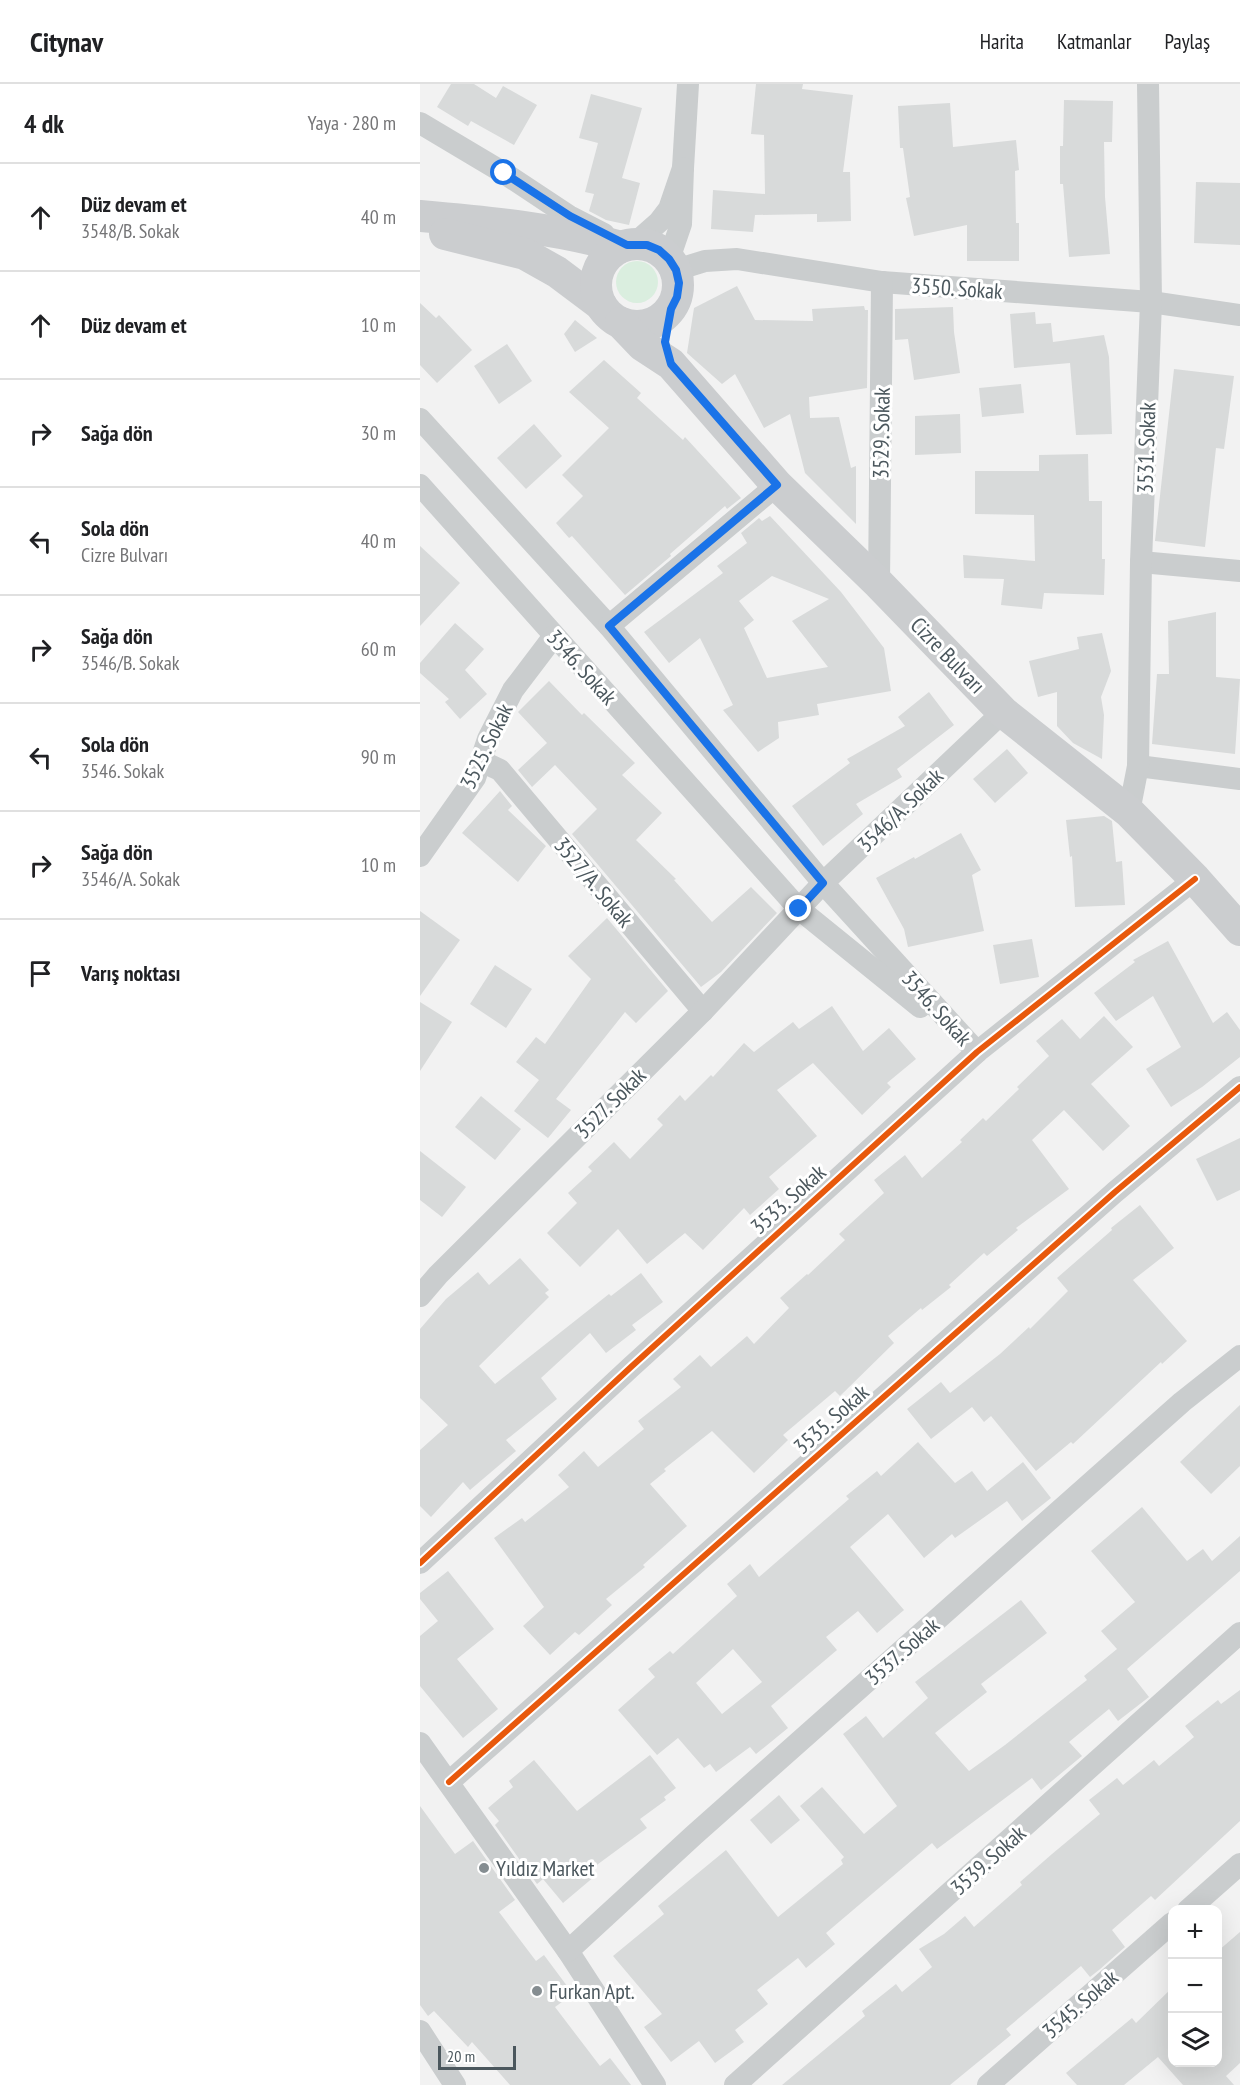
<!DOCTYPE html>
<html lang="tr">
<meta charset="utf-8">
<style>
body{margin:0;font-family:"PT Sans Narrow",sans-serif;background:#f6f6f6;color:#202124}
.controls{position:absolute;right:18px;bottom:18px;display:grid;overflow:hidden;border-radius:12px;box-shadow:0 6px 24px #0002}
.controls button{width:54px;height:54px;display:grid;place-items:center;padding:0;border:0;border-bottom:2px solid #e0e0e0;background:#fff;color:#202124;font:30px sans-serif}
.scale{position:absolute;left:18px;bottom:15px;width:78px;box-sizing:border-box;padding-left:6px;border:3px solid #4b575d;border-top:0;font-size:16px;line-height:21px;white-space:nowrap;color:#4b575d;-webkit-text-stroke:4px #fff;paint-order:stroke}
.stop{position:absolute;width:18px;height:18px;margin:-14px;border:4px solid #1a73e8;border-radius:50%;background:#fff}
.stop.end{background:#1a73e8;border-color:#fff;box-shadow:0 2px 6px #0008}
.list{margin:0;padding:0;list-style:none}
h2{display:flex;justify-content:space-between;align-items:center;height:78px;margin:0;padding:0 24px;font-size:26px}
h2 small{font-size:20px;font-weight:400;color:#757577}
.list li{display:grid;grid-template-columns:39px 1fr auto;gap:18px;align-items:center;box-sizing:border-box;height:108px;padding:0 24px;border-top:2px solid #e0e0e0}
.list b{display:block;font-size:22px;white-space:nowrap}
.list p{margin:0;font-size:20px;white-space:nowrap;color:#757577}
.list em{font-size:20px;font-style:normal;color:#757577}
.icon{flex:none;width:33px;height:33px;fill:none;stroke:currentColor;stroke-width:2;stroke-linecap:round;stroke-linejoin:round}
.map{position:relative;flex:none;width:820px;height:2001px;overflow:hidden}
header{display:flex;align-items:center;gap:36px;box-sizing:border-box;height:84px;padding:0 30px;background:#fff;border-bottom:2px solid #e0e0e0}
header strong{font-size:28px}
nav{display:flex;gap:33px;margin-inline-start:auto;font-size:21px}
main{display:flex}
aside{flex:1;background:#fff}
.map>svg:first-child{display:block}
</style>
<header>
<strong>Citynav</strong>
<nav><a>Harita</a><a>Katmanlar</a><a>Paylaş</a></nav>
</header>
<main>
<aside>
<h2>4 dk<small>Yaya · 280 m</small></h2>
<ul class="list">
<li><svg class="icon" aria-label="ahead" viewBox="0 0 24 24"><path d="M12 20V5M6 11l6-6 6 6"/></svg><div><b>Düz devam et</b><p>3548/B. Sokak</p></div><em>40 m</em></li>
<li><svg class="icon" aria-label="ahead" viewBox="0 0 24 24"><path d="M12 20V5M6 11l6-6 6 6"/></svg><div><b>Düz devam et</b></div><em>10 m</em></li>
<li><svg class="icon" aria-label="right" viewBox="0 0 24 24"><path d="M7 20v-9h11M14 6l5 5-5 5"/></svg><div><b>Sağa dön</b></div><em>30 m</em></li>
<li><svg class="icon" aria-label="left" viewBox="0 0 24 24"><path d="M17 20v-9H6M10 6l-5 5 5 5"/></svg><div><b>Sola dön</b><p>Cizre Bulvarı</p></div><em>40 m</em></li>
<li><svg class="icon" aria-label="right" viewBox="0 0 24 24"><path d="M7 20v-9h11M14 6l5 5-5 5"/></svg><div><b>Sağa dön</b><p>3546/B. Sokak</p></div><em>60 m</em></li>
<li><svg class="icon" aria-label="left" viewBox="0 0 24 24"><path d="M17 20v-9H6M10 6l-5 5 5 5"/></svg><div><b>Sola dön</b><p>3546. Sokak</p></div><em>90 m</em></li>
<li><svg class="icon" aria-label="right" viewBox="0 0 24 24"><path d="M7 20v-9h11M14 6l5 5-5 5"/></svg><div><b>Sağa dön</b><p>3546/A. Sokak</p></div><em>10 m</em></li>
<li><svg class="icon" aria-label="arrive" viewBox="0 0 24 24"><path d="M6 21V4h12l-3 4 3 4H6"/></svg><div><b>Varış noktası</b></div></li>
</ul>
</aside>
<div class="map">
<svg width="820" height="2001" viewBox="0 0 820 2001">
<rect width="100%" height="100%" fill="#f2f2f2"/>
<circle fill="#daeedf" cx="217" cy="198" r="21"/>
<g fill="#d8dada" fill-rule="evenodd">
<polygon points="31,0 54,0 76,14 83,2 117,21 94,61 51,37 48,42 17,23"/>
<polygon points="336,0 383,0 382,5 433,11 423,88 430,88 431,137 397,138 397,130 335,131 333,148 291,145 293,106 345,110 344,51 331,50"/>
<polygon points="171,10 222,24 202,94 220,99 209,141 186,136 169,127 174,110 165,108 178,59 159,54"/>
<polygon points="644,16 693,17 692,58 684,58 685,113 690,170 649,173 643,100 640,100 640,62 643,62"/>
<polygon points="530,19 533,63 596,56 599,86 595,87 596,139 599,139 599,177 547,177 547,141 494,152 486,114 490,113 483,64 480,64 478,22"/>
<polygon points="776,98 820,99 820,161 774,159"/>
<polygon points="317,202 335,236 393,237 392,225 444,222 445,226 448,226 447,304 389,313 390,334 419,333 431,384 436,382 436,440 385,389 370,330 344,344 315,290 302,300 267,269 274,224"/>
<polygon points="0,219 16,234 19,231 52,266 17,299 0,281"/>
<polygon points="533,223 534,248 540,289 494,296 488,255 475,256 475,225"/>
<polygon points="615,228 616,240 631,239 633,258 684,251 689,273 692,350 656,351 650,279 594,284 590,230"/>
<polygon points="155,236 177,254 155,268 144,250"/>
<polygon points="87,260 112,297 79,320 54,282"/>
<polygon points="184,276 221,309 217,314 263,356 265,353 321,414 307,425 305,422 250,470 251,472 205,511 152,452 149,454 136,439 163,412 142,391 189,344 149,308"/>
<polygon points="754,285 814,292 804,365 796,364 785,463 735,457"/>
<polygon points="601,300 604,329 562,333 559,304"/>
<polygon points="540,330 541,369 495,371 495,332"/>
<polygon points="114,340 142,372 106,405 77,374"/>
<polygon points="668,370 669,417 682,417 682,475 685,475 684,511 624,509 622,525 581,521 584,495 544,494 543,471 615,477 614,431 555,430 555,387 619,387 619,371"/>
<path d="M350 432 421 508 464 564 471 607 397 620 399 631 358 638 359 654 338 668 303 626 313 621 280 554 249 579 224 548 303 489 297 482 327 459 321 449 339 434 342 437ZM352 492 409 515 372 537 408 583 347 594 324 544 334 536 319 517Z"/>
<polygon points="0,462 40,499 0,542"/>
<polygon points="796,528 796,593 820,595 815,670 732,660 737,590 749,590 748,537"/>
<polygon points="35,539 64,565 45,586 67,610 40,635 25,618 29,615 0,589 0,579"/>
<polygon points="682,549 691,587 681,613 684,631 682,675 653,659 637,642 637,608 618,613 609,577 659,565 657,553"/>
<polygon points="129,597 162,631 164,629 215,679 202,691 242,729 216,756 256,795 254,796 292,838 331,803 357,829 301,888 281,903 152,750 177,725 135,681 112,703 98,686 127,659 98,628"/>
<polygon points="509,608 534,641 477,685 482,693 436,720 443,730 403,762 372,722 430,679 427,675 485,642 478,633"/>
<polygon points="587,665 608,689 575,719 553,695"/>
<polygon points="80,707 92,722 88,726 126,762 98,798 42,749"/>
<polygon points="684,732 692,737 696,778 702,777 705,821 655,823 652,772 650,773 646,736"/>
<polygon points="541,749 561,786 552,791 564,847 488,863 484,845 456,794 494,773 495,775"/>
<polygon points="0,827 40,856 0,912"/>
<polygon points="187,834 248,907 216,939 205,928 136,1015 151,1026 128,1054 94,1027 119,996 96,978 116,953 125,960 171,895 148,872"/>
<polygon points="612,855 619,893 580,900 573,861"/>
<polygon points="748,857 793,939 807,928 820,946 820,973 782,1003 751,1023 726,985 761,963 733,912 696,937 674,909 715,878 713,876"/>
<polygon points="75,881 112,905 86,944 50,920"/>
<polygon points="0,918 32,938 0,987"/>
<polygon points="412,922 443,967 469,944 496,975 467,999 471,1003 442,1031 393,979 357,1006 397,1052 349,1093 359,1105 330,1131 324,1124 283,1166 265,1149 227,1180 198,1145 160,1183 127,1149 157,1119 148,1109 172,1087 168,1083 194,1058 210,1075 243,1041 237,1035 260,1011 265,1017 291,991 293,993 324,959 334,968 373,938 379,945"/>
<polygon points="684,932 713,963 671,1000 710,1042 683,1067 644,1026 612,1056 649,1105 596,1144 598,1146 567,1172 564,1169 529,1201 531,1203 502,1226 501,1224 468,1252 474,1259 420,1312 415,1307 363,1351 368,1356 334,1389 292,1347 244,1385 246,1387 230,1400 267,1442 223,1481 225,1483 186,1515 192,1521 159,1551 155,1548 130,1571 103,1542 124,1523 74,1454 102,1434 105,1438 149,1403 138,1391 164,1367 178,1383 224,1345 218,1337 261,1303 253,1295 280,1271 291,1283 327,1252 334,1260 369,1224 360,1214 387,1190 388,1191 425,1156 419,1150 464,1109 454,1096 485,1071 502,1094 542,1058 540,1056 563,1034 566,1037 599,1005 597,1003 629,972 616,957 642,935 660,955"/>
<polygon points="61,1012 101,1045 75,1076 35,1043"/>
<polygon points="820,1054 820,1106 797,1117 776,1075"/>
<polygon points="0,1067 46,1103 22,1133 0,1116"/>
<polygon points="720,1121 754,1164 713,1196 767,1257 742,1280 741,1278 653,1360 651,1358 616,1387 571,1332 564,1338 552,1323 511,1355 487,1325 521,1298 530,1309 580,1270 609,1243 610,1245 648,1207 637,1194 692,1146 691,1144"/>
<polygon points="100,1174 129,1206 125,1209 129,1213 59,1282 75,1300 189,1210 191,1212 221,1189 243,1218 212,1241 216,1246 186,1269 170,1249 121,1294 137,1315 86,1356 96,1367 50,1406 43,1398 11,1433 0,1422 0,1366 28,1341 0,1314 0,1245 26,1215 58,1188 69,1201"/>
<polygon points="820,1321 820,1382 791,1410 760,1378"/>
<path d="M498 1358 535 1399 552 1387 567 1407 603 1378 631 1414 602 1437 587 1417 535 1454 532 1450 504 1474 468 1430 430 1463 484 1526 457 1549 438 1527 406 1553 417 1566 351 1622 368 1644 336 1670 330 1663 296 1688 290 1680 284 1684 258 1654 237 1671 198 1626 235 1593 228 1585 250 1567 253 1570 317 1512 307 1500 330 1480 339 1493 429 1415 426 1412 457 1387 461 1392ZM313 1565 342 1598 302 1630 276 1599Z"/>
<polygon points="722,1423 767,1477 783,1465 792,1477 820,1452 820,1487 707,1585 729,1613 698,1637 689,1625 649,1658 662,1672 621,1706 612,1694 517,1765 512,1759 406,1849 415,1860 386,1884 378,1874 337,1906 348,1920 315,1946 324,1958 295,1979 279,1957 251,1978 224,1943 242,1930 193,1872 244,1830 238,1822 306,1766 358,1833 423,1780 421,1776 424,1773 380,1722 402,1703 444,1750 477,1722 423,1650 446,1632 463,1654 508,1614 495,1598 601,1516 627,1549 561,1600 567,1608 515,1649 549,1687 585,1661 667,1596 664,1592 697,1565 681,1547 715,1518 671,1467"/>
<polygon points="28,1487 74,1545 37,1575 78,1625 43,1654 0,1602 0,1552 18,1537 0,1515 0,1509"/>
<polygon points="820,1606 820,1737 735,1816 731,1812 692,1846 705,1863 679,1886 670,1893 661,1882 586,1945 591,1951 530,2001 362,2001 445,1932 442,1927 476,1900 482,1908 512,1883 499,1865 524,1850 545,1832 554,1843 602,1801 600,1798 632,1770 680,1730 669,1716 697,1694 703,1701 734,1676 739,1682 774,1653 765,1642 798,1616 801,1620"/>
<polygon points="230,1671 256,1704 244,1713 246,1716 220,1735 227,1744 170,1786 175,1792 143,1819 123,1795 117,1800 75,1741 79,1737 68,1724 93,1703 89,1697 114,1676 157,1727"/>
<polygon points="359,1711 380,1736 351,1760 330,1736"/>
<polygon points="0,1722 35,1770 53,1757 95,1816 79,1828 116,1877 124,1871 153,1910 135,1923 180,1982 190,1974 211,2001 90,2001 52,1958 48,1963 14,1927 8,1932 0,1921"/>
<polygon points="820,1848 820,1979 806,1992 814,2001 763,2001 738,1973 704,2001 657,2001 646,1989 712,1934 716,1939 753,1903 753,1978 798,1978 798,1867"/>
</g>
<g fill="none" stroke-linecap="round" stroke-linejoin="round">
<g stroke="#cacdce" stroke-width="22">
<polyline points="0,39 84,89 149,132 184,150"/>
<polyline points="263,84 268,0"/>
<polyline points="214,160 239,138 249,125 263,84 261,140 249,175"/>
<polyline points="256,186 285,177 317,175 462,198 731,218 820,231"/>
<polyline points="0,335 189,542 403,799 557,968"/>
<polyline points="0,401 379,825 500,923"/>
<polyline points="721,478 820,487"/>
<polyline points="459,500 462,198"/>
<polyline points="189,542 357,401"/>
<polyline points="61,677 80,686 283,927"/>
<polyline points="718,682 820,695"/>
<polyline points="709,728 718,682 721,478 731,218 728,0"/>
<polyline points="0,772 55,694 68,655 93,606 134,552"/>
<polyline points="0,1212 18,1191 283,927 403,799 583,628"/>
<polyline points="0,1479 211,1283 557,968 775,795"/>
<polyline points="0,1659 148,1867 235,2001"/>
<polyline points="29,1698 695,1108 820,1003"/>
<polyline points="768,1826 820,1780"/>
<polyline points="148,1867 274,1751 762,1318 820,1272"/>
<polyline points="0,1947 35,2001"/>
<polyline points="315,2001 820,1549"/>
<polyline points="568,2001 752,1839"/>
</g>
<g stroke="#cbcdcf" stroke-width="32">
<path d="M0 132C68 138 135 144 201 163"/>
<polyline points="25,150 105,170 137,188 181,221"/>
<circle cx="217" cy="201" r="41"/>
<polyline points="201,239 222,261 251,280 357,401 459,500 583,628 709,728 775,795 820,846"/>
</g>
<defs>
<g id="cycleway">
<polyline points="0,1479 211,1283 557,968 775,795"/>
<polyline points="29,1698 695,1108 820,1003"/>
</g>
</defs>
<use href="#cycleway" stroke="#fff" stroke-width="10"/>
<use href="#cycleway" stroke="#e8590c" stroke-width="6"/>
</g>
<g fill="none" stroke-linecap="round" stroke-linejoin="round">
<polyline stroke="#1a73e8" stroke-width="8" points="84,89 150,132 207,161 227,161 239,166 249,175 256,186 259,199 257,213 251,225 245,258 251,280 357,401 189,542 403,799 379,825"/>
</g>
<g fill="#858d91" stroke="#fff" stroke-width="2">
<circle cx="64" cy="1784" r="6"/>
<circle cx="117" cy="1907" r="6"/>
</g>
<g text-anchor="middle" stroke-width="6" stroke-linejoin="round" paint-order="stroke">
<g font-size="22" fill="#4b575d" stroke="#fff">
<text transform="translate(537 204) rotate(4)" y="8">3550. Sokak</text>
<text transform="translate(461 349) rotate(-89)" y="8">3529. Sokak</text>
<text transform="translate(726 364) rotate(-88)" y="8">3531. Sokak</text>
<text transform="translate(528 571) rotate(46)" y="8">Cizre Bulvarı</text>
<text transform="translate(162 583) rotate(48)" y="8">3546. Sokak</text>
<text transform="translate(66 662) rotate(-64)" y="8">3525. Sokak</text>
<text transform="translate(480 726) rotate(-44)" y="8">3546/A. Sokak</text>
<text transform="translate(174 798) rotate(50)" y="8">3527/A. Sokak</text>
<text transform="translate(517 924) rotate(48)" y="8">3546. Sokak</text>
<text transform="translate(190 1019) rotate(-45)" y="8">3527. Sokak</text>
<text transform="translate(368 1115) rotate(-42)" y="8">3533. Sokak</text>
<text transform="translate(411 1335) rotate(-42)" y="8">3535. Sokak</text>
<text transform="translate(482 1567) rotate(-41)" y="8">3537. Sokak</text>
<text transform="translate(568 1776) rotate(-42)" y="8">3539. Sokak</text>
<text transform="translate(660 1920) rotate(-41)" y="8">3545. Sokak</text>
</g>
<g font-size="22" fill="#4b575d" stroke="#fff" text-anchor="start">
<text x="76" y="1792">Yıldız Market</text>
<text x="129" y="1915">Furkan Apt.</text>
</g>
</g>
</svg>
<div class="controls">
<button>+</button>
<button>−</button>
<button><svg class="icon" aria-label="layers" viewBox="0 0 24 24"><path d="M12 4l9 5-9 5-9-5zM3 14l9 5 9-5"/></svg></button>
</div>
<div class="scale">20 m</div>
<div class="stop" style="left:84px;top:89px"></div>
<div class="stop end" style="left:379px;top:825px"></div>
</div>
</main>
